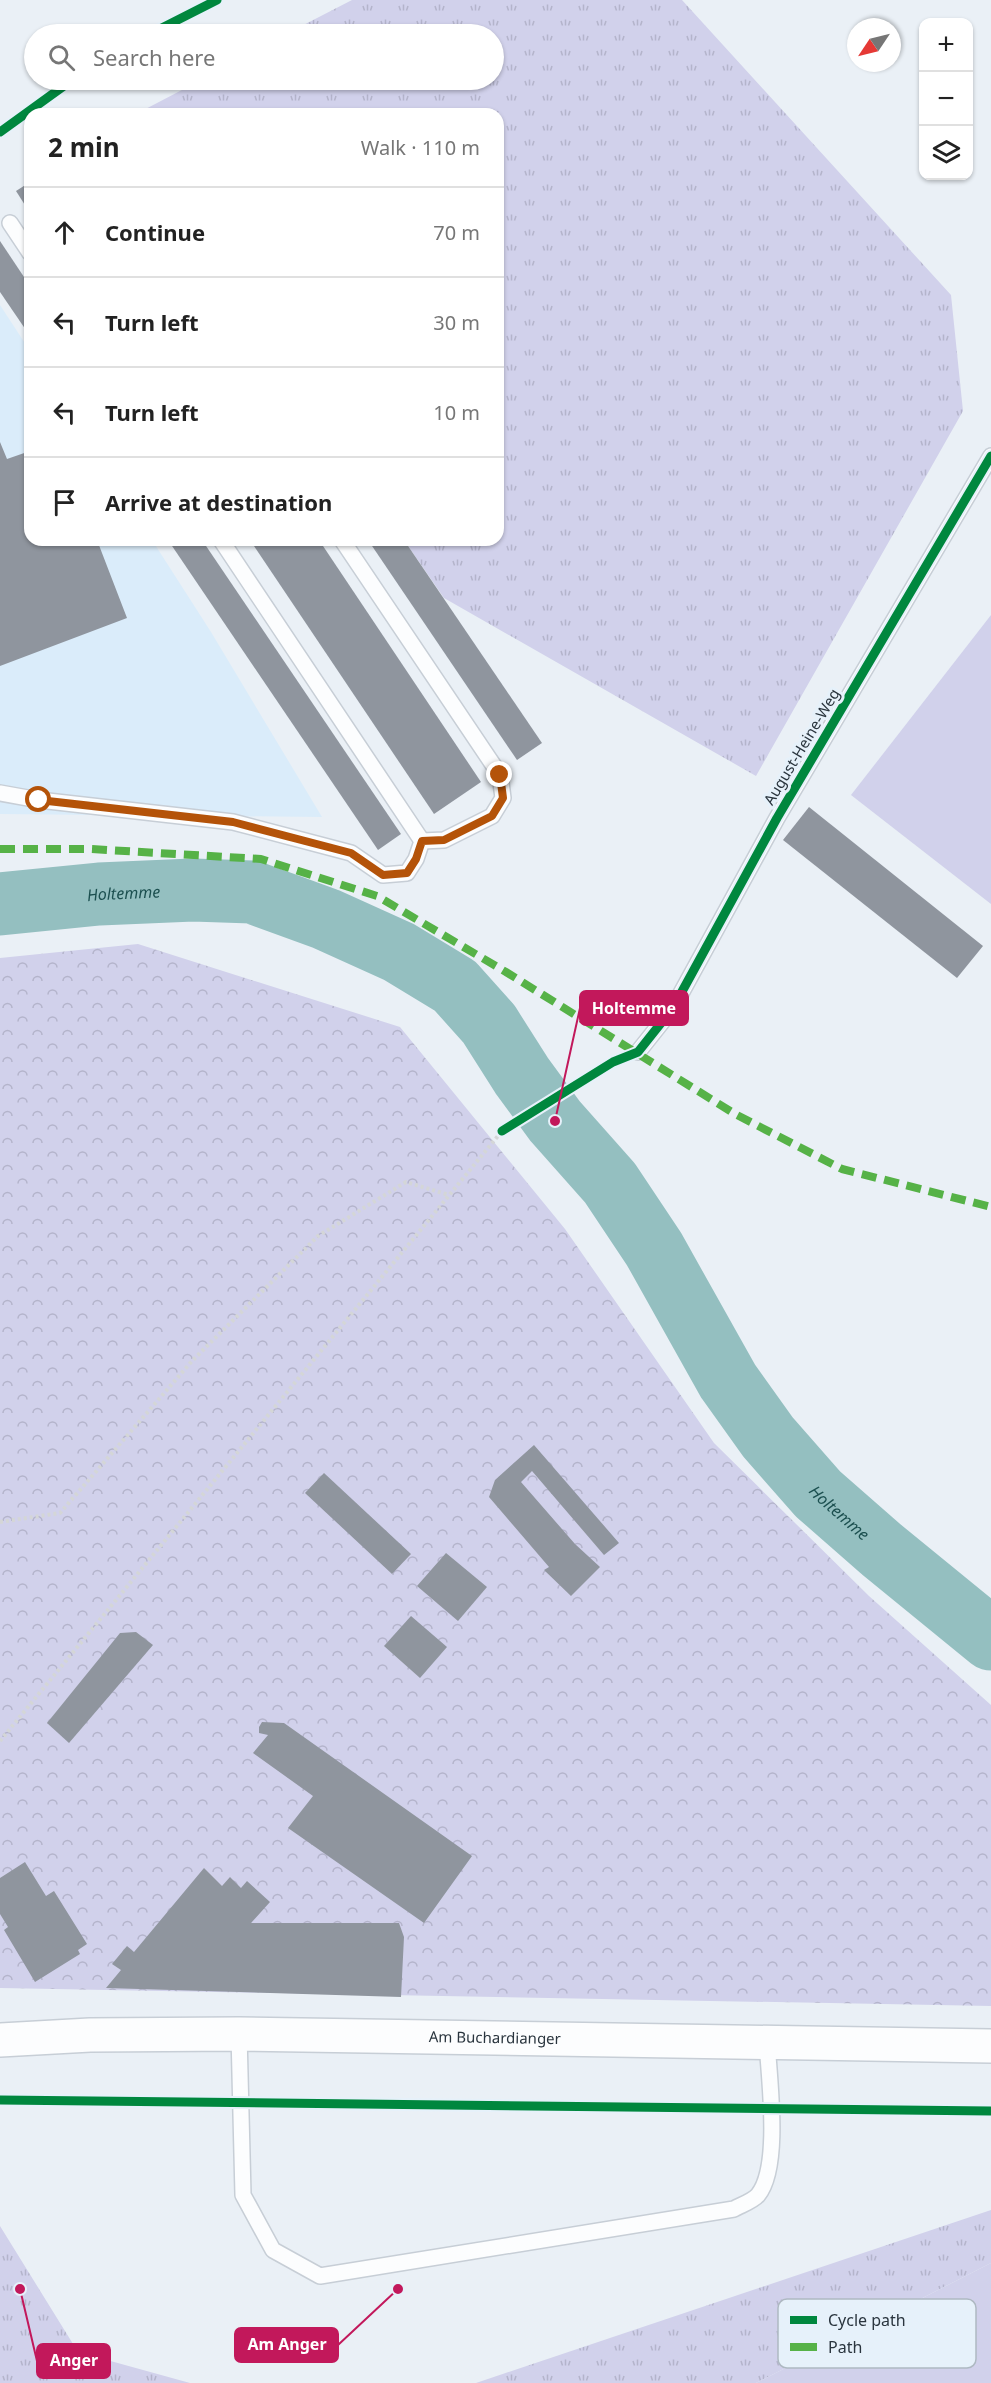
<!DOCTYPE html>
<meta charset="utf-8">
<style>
body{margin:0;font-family:"Noto Sans",sans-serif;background:#f2f2f2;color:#222}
.controls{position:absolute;right:18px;top:18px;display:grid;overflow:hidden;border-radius:12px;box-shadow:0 2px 4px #0004}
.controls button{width:54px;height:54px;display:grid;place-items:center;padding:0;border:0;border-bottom:2px solid #e0e0e0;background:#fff;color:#222;font:30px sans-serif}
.compass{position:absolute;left:847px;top:18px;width:54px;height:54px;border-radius:50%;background:#fff;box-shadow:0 2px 4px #0004;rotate:235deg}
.stop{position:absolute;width:18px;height:18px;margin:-14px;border:4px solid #b45309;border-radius:50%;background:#fff}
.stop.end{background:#b45309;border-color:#fff;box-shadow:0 2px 6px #0008}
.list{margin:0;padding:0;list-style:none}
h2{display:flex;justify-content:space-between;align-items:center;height:78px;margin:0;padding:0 24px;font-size:26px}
h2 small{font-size:20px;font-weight:400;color:#767676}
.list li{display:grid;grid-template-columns:39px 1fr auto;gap:18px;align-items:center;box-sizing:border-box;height:90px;padding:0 24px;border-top:2px solid #e0e0e0}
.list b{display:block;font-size:22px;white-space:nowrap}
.list em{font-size:20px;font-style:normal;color:#767676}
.icon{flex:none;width:33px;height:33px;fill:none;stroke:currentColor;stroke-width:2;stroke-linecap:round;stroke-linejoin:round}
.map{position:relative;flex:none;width:991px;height:2383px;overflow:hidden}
.search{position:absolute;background:#fff;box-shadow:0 2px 4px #0004;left:24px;top:24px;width:480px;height:66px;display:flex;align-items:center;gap:15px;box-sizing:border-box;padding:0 21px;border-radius:33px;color:#767676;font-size:22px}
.panel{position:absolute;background:#fff;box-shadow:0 2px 4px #0004;left:24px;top:108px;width:480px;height:438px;border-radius:18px}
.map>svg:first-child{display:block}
</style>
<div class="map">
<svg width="991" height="2383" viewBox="0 0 991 2383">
<defs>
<pattern id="grass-tufts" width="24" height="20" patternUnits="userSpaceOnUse" patternTransform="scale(1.5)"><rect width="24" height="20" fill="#d1d1eb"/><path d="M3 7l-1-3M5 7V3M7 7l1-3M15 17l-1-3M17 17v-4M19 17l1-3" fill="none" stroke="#b4b4cb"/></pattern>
<pattern id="park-crowns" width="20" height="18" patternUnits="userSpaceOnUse" patternTransform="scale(1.5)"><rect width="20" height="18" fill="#d1d1eb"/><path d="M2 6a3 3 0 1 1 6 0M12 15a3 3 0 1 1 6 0" fill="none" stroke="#b4b4cb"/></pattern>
</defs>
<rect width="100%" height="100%" fill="#eaf0f6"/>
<polygon fill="#daecfa" points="0,305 30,351 30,540 152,540 211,632 322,817 0,814"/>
<g fill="url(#grass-tufts)">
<polygon points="352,0 682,0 951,295 963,411 756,776 444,598 404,540 498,540 498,114 136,114 201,80 494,80 494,34 286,34"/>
<polygon points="991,2210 991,2263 756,2383 476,2383"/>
<polygon points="0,2226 78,2352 190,2383 0,2383"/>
</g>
<polygon fill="url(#park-crowns)" points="138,944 400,1027 565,1229 714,1443 869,1596 991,1705 991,2006 0,1988 0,958"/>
<g fill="#d1d1eb">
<polygon points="991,615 991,904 851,795"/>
<polygon points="991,2263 991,2383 756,2383"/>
</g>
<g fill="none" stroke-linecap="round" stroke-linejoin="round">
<path stroke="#94bfc0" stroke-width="63" id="s1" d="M0 904 99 894 193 890 252 892 326 919 399 952 455 986 489 1024 522 1076 555 1121 610 1183 654 1249 728 1381 768 1437 818 1494 882 1550 991 1639"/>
</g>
<g fill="#8f959e">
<polygon points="30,182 30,213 16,191"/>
<polygon points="0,241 30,286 30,336 0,292"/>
<polygon points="0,442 7,459 30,451 30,540 97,540 127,618 0,666"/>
<polygon points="168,540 202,540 401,834 378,850"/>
<polygon points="250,540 319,540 481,782 434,814"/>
<polygon points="368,540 404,540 542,743 517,760"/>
<polygon points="809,807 983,946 957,978 783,840"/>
<polygon points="534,1445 619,1543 604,1555 532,1471 521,1482 575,1544 600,1567 571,1596 544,1570 549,1567 489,1497 495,1480"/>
<polygon points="324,1473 411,1554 392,1574 305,1493"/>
<polygon points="446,1553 487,1587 458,1621 417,1586"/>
<polygon points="411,1616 447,1647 420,1678 384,1646"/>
<polygon points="136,1632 153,1645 69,1743 47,1723 120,1633"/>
<polygon points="262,1722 284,1723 472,1856 424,1923 288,1828 313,1796 253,1753 268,1735 259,1733 259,1727"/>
<polygon points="25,1862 46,1896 54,1891 87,1944 78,1950 80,1954 35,1982 4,1930 8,1927 0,1914 0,1878"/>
<polygon points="204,1868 222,1886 230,1877 241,1888 247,1881 270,1902 251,1923 399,1923 404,1937 401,1997 106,1988 121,1970 112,1964 127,1946 134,1952"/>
</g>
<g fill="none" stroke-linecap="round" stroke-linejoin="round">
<defs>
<g id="lane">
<polyline points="10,223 30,253"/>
<polyline points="342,540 500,775 503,798 492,816 444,840 422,841"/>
<polyline points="0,793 39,800 233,822 351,853 383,875 407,873 416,859 422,841 221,540"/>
<polyline points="638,1052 673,1008 777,818 991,456"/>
<path d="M239 2034 243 2195 273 2250 320 2276 734 2209C741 2205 753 2201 758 2195 781 2167 769 2078 767 2042"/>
</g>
<g id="secondary">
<path id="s2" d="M0 2040 90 2035 239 2034 991 2046"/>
</g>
</defs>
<use href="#lane" stroke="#c7ced6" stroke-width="18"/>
<use href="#secondary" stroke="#c7ced6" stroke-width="36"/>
<g stroke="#d4d6d7" stroke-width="4" stroke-dasharray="3 3" stroke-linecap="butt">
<polyline points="0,1522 60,1513 192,1361 318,1236 406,1182 449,1195"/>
<polyline points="0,1741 502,1131"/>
</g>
<use href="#lane" stroke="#fcfdfe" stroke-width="15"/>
<use href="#secondary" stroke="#fcfdfe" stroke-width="33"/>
<polyline stroke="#56b247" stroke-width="8" stroke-dasharray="15 8" stroke-linecap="butt" points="0,849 90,849 261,859 377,896 506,972 735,1114 842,1169 991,1207"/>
<defs>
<g id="cycleway">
<polyline points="150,34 217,0"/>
<polyline points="0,132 72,80"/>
<polyline points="502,1131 613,1062 638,1052 673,1008 777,818 991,456"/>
<polyline points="0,2100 991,2111"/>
</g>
</defs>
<use href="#cycleway" stroke="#e6f1fa" stroke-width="13"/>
<use href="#cycleway" stroke="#00873e" stroke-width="9"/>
</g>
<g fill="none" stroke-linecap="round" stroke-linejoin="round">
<polyline stroke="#b45309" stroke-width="8" points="39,800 233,822 351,853 383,875 407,873 416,859 422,841 444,840 492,816 503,798 500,775"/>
</g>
<g text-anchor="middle" stroke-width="6" stroke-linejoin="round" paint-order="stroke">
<g font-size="15" fill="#2a353e" stroke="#e6f1fa">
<text transform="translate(802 747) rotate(-59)" y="5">August-Heine-Weg</text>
<text dy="5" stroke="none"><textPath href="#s2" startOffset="495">Am Buchardianger</textPath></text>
</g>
<g font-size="16" font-style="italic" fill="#1c5050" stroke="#e6f1fa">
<text dy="6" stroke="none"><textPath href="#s1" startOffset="124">Holtemme</textPath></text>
<text dy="6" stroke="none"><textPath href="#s1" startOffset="1132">Holtemme</textPath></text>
</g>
</g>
<rect x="778" y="2299" width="198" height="69" rx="9" fill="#e6f1fa" stroke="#aeb9c2" stroke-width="1.5"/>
<rect x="790" y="2316" width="27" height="8" fill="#00873e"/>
<rect x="790" y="2343" width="27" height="8" fill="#56b247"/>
<g font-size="16" fill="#2a353e">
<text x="828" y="2326">Cycle path</text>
<text x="828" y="2353">Path</text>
</g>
<path fill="none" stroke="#c2185b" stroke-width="2" d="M555 1121L580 1008M398 2289L338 2345M20 2289L37 2361"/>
<g fill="#c2185b" stroke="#e6f1fa" stroke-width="2">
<circle cx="555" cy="1121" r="6"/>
<circle cx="398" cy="2289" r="6"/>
<circle cx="20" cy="2289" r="6"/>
</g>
<g fill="#c2185b" stroke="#c2185b" stroke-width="2">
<rect x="580" y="991" width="108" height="34" rx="6"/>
<rect x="235" y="2328" width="103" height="34" rx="6"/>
<rect x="37" y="2344" width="73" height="34" rx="6"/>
</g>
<g font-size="16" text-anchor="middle" font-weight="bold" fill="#fff">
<text x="634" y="1014">Holtemme</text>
<text x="287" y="2350">Am Anger</text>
<text x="74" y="2366">Anger</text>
</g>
</svg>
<div class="controls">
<button>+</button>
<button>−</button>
<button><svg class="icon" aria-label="layers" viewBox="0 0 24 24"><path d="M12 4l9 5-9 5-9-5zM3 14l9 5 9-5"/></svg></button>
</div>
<svg class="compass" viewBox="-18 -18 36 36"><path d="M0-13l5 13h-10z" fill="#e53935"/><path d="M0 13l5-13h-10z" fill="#767676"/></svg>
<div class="stop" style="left:39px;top:800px"></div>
<div class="stop end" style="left:500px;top:775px"></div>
<div class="search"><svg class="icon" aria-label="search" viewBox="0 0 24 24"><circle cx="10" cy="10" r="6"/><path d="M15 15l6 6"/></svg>Search here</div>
<section class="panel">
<h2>2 min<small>Walk · 110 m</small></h2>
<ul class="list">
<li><svg class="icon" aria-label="ahead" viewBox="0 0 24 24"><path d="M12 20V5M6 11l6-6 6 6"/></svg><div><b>Continue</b></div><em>70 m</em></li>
<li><svg class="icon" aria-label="left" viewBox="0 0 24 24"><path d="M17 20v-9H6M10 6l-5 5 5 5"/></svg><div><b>Turn left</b></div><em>30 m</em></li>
<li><svg class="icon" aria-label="left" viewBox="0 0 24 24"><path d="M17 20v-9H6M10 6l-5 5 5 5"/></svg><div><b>Turn left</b></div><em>10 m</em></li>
<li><svg class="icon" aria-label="arrive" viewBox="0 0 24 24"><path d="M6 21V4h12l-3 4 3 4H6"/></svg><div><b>Arrive at destination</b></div></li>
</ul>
</section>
</div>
